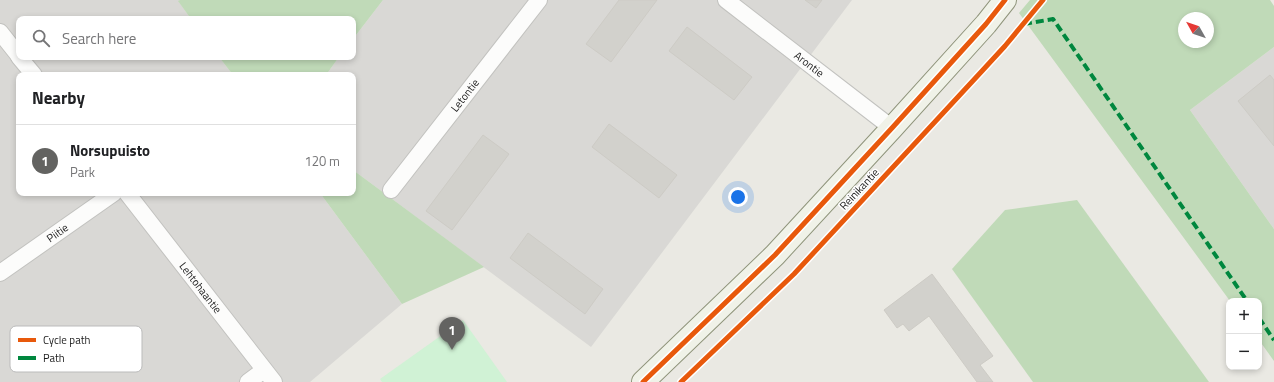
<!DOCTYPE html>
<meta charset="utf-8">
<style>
body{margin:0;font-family:"Titillium Web",sans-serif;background:#f6f6f6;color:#202124}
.controls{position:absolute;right:12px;bottom:12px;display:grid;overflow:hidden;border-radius:8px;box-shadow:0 2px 6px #0003}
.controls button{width:36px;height:36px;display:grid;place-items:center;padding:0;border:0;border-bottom:1px solid #e0e0e0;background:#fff;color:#202124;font:20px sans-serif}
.compass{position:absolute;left:1178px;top:12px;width:36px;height:36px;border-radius:50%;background:#fff;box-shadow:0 2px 6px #0003;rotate:310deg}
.you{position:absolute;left:738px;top:197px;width:14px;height:14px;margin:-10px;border:3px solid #fff;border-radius:50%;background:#1a73e8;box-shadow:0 0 0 6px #1a73e833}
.badge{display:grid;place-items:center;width:26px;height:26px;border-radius:50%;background:#636361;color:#fff;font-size:13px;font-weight:700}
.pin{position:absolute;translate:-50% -33px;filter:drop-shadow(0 1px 2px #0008)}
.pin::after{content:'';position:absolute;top:21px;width:14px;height:12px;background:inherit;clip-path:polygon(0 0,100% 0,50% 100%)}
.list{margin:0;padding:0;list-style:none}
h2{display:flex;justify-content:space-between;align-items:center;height:52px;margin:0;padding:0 16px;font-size:17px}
h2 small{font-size:13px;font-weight:400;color:#757577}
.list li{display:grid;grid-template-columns:26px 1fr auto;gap:12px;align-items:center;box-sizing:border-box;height:72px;padding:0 16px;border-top:1px solid #e0e0e0}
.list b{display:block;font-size:15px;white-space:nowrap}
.list p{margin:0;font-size:13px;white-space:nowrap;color:#757577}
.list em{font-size:13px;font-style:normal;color:#757577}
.icon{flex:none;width:22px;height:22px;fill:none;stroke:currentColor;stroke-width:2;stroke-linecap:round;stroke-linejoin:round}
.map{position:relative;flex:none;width:1274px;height:382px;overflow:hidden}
.search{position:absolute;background:#fff;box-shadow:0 2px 6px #0003;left:16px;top:16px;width:340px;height:44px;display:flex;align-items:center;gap:10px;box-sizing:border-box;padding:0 14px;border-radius:8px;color:#757577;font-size:15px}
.panel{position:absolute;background:#fff;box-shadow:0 2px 6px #0003;left:16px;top:72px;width:340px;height:124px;border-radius:8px}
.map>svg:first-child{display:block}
</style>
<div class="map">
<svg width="1274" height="382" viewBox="0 0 1274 382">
<rect width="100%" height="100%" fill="#eae9e3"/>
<g fill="#d9d8d5">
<polygon points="0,0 180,0 179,2 191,19 19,19 19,57 219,57 233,75 19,75 19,193 320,193 402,304 310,382 0,382"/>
<polygon points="383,0 852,0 591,347 353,170 353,75 326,75 339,57 353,57 353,39"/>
<polygon points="1274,47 1274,229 1190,110"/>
</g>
<g fill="#c0dab8" fill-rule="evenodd">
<polygon points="180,0 383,0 353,39 353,19 191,19 178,1"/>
<path d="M1030 0H1270L1274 6V47L1190 110 1274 229V361L1259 340V301H1230L1019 13ZM1184 18H1208V42H1184Z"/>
<polygon points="219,57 339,57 326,75 233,75"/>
<polygon points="353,170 484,267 402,304 320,193 353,193"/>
<polygon points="1077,200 1209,382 1033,382 952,269 1005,210"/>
</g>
<polygon fill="#d0f2d5" points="463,320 507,382 382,382 380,379"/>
<g fill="#d2d1cc" stroke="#cdcbc5">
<polygon points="619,0 657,0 611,62 586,44"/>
<polygon points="805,0 822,0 816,8"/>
<polygon points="687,27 752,77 734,100 669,51"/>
<polygon points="1270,75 1274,80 1274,146 1238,101"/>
<polygon points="609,124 677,175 659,198 592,147"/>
<polygon points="483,135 509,154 452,230 426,211"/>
<polygon points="528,233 603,289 585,314 510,258"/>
<polygon points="932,274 993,356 980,365 993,382 977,382 929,316 909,331 903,324 897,328 884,310"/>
</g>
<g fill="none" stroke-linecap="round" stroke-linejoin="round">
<defs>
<g id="street">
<path id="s1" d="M726 0 892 128"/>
<polyline points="0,32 19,56"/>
<polyline points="19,57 34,75"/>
<path id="s2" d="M391 190 539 0"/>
<path id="s3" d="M127 193 274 382"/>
<path id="s4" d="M0 273 114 193"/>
<polyline points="248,382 264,370"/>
</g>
<polyline id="secondary" points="643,382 775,255 892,128 986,24 1005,0"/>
</defs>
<use href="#street" stroke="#c2c2bf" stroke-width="18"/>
<use href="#secondary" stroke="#8f947b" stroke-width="24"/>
<use href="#street" stroke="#fcfcfb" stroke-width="16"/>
<use href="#secondary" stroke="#f0f2e8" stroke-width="22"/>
<g stroke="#00873e" stroke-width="4" stroke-dasharray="8 4" stroke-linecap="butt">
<polyline points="1024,24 1053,19 1247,301"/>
<polyline points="1259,318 1274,340"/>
</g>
<defs>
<g id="cycleway">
<polyline points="643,382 775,255 892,128 986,24 1005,0"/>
<polyline points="681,382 794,274 982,71 1005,46 1043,0"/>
</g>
</defs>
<use href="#cycleway" stroke="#fff" stroke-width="8"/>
<use href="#cycleway" stroke="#e8590c" stroke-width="5"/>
</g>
<g text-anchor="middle" stroke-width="3" stroke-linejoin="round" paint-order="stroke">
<g font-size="11" fill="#1b1b1b" stroke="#fff">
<text dy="4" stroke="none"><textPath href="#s1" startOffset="105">Arontie</textPath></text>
<text dy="4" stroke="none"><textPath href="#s2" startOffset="120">Letontie</textPath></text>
<text transform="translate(859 189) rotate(-47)" y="4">Reinikantie</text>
<text dy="4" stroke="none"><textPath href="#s4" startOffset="70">Piitie</textPath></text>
<text dy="4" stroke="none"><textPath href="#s3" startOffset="120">Lehtohaantie</textPath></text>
</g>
</g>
<rect x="10" y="326" width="132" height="46" rx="6" fill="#fff" stroke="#bbb" stroke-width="1"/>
<rect x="18" y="338" width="18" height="4" fill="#e8590c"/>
<rect x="18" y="356" width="18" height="4" fill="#00873e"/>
<g font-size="11" fill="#1b1b1b">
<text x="43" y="344">Cycle path</text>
<text x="43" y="362">Path</text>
</g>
</svg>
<div class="controls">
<button>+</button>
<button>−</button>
</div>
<svg class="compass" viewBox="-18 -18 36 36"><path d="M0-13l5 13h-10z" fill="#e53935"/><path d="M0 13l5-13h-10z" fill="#757577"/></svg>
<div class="you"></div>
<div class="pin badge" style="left:452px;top:350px">1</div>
<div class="search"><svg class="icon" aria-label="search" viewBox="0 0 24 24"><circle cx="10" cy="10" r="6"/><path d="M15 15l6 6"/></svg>Search here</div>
<section class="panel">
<h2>Nearby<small></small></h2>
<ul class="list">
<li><span class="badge">1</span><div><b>Norsupuisto</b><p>Park</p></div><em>120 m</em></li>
</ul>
</section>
</div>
